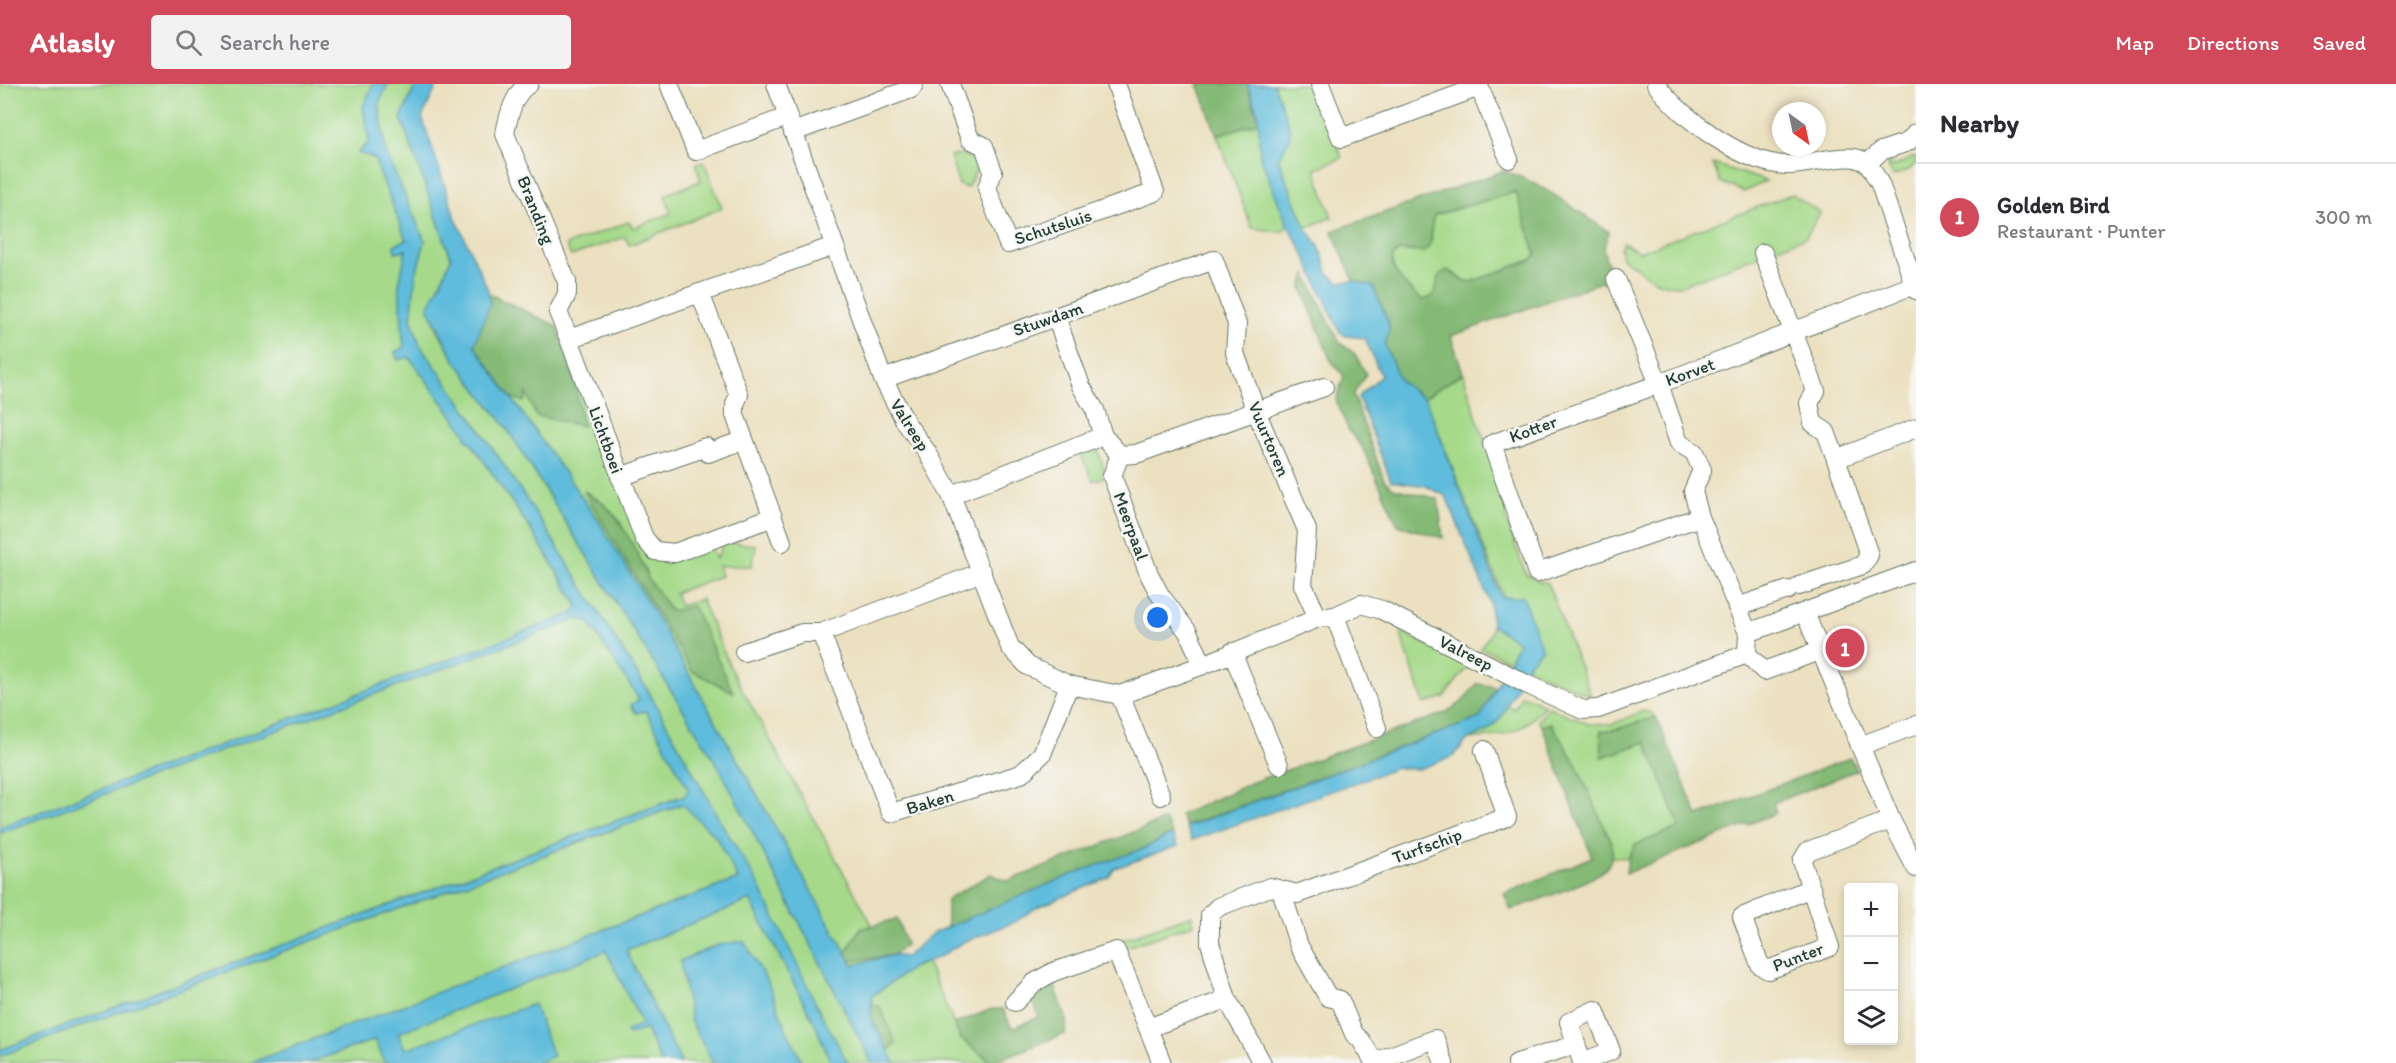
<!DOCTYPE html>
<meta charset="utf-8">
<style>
body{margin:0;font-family:Itim,sans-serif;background:#f2f2f3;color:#2b2b33}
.controls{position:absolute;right:18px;bottom:18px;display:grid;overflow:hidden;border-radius:6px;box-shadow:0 3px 9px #0003}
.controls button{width:54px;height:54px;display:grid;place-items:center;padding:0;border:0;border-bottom:2px solid #e1e1e2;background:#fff;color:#2b2b33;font:30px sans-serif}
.compass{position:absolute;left:1772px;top:18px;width:54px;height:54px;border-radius:50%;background:#fff;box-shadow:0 3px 9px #0003;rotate:147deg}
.you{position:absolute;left:1158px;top:534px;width:21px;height:21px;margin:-15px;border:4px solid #fff;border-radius:50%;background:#1a73e8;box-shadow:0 0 0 9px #1a73e833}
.badge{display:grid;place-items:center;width:39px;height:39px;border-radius:50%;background:#d1495b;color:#fff;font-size:20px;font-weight:700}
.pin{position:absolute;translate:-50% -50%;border:3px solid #fff;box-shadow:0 2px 6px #0006}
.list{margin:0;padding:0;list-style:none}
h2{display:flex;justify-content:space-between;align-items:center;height:78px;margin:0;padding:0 24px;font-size:26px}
h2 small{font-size:20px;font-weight:400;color:#7c7c81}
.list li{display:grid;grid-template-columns:39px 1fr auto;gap:18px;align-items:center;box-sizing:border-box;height:108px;padding:0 24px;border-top:2px solid #e1e1e2}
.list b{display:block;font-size:22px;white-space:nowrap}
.list p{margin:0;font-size:20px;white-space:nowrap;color:#7c7c81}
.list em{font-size:20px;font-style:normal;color:#7c7c81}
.icon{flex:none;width:33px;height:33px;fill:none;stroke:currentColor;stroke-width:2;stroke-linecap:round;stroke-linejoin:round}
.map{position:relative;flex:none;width:1916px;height:979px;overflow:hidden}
header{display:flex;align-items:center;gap:36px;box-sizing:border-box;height:84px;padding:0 30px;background:#d1495b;color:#fff}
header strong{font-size:28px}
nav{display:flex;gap:33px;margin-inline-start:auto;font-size:21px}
.search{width:420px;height:54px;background:#f2f2f3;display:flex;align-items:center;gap:15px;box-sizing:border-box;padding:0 21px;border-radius:6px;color:#7c7c81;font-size:22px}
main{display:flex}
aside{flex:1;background:#fff}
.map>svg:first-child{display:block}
</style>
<header>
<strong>Atlasly</strong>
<div class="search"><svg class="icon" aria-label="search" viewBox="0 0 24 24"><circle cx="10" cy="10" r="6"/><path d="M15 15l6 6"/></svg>Search here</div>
<nav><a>Map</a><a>Directions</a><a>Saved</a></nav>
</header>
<main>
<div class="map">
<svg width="1916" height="979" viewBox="0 0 1916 979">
<rect width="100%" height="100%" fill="#f6f6f2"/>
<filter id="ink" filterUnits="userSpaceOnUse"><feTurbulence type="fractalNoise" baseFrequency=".0167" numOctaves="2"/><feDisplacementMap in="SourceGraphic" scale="12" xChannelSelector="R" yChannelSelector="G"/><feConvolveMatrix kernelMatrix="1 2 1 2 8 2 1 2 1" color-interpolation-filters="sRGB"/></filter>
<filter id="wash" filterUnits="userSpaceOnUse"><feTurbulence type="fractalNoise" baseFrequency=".008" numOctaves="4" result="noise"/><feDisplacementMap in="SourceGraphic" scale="24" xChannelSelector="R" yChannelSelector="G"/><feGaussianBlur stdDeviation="1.35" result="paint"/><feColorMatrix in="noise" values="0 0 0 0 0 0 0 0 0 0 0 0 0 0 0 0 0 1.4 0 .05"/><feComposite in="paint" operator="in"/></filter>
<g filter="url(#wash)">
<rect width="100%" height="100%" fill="#ebe0bf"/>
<g fill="#a6da8a" stroke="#628c5f" stroke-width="1.5">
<polygon points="0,0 373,0 363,23 369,58 406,156 406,166 399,201 404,264 395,268 398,276 409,273 466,350 466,354 472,360 529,443 578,522 575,529 0,743"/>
<polygon points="388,0 416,0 401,34 451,174 441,198 434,239 454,275 506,343 719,683 872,979 847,979 720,737 650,610 541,437 475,338 420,261 411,234 416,190 425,157 386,69 379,19"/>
<polygon points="1274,0 1315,0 1342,74 1315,85 1332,133 1306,144 1278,74 1290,46"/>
<polygon points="1259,38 1260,72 1288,142 1281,148 1252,144 1217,51"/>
<polygon points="962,70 972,74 978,83 967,104 959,101 950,72"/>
<polygon points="1888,72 1893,83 1916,72 1916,79 1910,85 1893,92 1884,74"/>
<polygon points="704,78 722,124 629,161 625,153 571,172 566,161 629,138 633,144 671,129 665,111 701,97 696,80"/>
<polygon points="1713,80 1766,97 1744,108 1720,98"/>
<path d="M1516 108 1536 171 1531 176 1471 198 1463 196 1452 188 1437 200 1436 211 1431 215 1423 216C1413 209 1382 183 1395 170 1401 165 1406 167 1414 168L1432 156 1430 139 1435 131Z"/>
<path d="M1792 110 1820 129 1806 153 1680 202C1650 201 1645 187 1622 174L1620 165 1623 158 1639 168Z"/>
<polygon points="572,287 645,462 710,461 716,475 724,458 756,461 752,482 718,482 721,492 675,509 680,522 701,515 731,585 873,842 894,871 853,881 655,530 511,313"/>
<polygon points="1463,289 1479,341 1490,368 1508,425 1506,436 1526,490 1541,498 1547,498 1591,612 1480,564 1489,552 1492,542 1519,558 1511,573 1529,578 1426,316 1423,314"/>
<polygon points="1098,366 1106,392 1093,397 1081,371"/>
<polygon points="577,535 588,537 639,615 631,622 636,629 646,627 688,705 685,713 679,713 0,966 0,749"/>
<polygon points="1400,548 1470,580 1444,613 1424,620"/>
<path d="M1522 611 1545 621C1523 650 1502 653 1468 655 1488 648 1498 641 1508 621L1514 625Z"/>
<polygon points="1549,623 1589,640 1613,640 1643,627 1650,628 1656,633 1617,645 1601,647 1603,673 1646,658 1680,743 1635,761 1628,774 1611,773 1612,760 1576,680 1551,639 1542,642 1538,637"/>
<polygon points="683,720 716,753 738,795 250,979 0,979 0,972"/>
<polygon points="750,816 814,938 831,979 803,979 787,947 691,938 713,979 681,979 626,866"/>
<polygon points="1192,831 1194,840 1121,865 1119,857"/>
<polygon points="606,867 642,940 626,948 629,951 646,945 661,979 291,979"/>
<polygon points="927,878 960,954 992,979 895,979 871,934 872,912 912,884"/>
</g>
<g fill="#84ba76" stroke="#527c55" stroke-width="1.5" fill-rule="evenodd">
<polygon points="1198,0 1247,0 1259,38 1217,51"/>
<path d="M1503 87C1539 96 1578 128 1609 148L1603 165 1612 194 1451 252 1463 289 1423 314 1400 297 1385 261 1389 246 1388 238 1373 202 1354 197 1332 147ZM1516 108 1536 171 1531 176 1471 198 1463 196 1447 186 1440 191C1435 203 1438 213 1423 216 1413 209 1376 177 1400 167 1406 165 1417 168 1424 168 1437 158 1427 144 1435 131Z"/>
<polygon points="1306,190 1339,258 1355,270 1366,290 1353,311 1384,396 1393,404 1438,415 1443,454 1398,441 1362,363 1349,347 1336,316 1344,292 1330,275 1302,204"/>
<polygon points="489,210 557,242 572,287 583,342 536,332 526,309 524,318 511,313 474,261 490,220"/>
<polygon points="584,407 602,418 618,435 638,470 649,496 671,527 693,522 733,608 692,587"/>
<polygon points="1477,600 1496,603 1480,634 1186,742 1180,731 1253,698 1445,629 1461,619"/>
<polygon points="1656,633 1698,732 1850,674 1857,686 1773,719 1776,729 1626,789 1628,774 1635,761 1680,743 1646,658 1602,673 1601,647 1617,645"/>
<path d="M1551 639 1576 680 1612 760C1613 767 1612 777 1607 783 1593 799 1534 817 1511 826L1504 810 1592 773 1542 642Z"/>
<polygon points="1165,736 1172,750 1145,764 947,843 947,815 991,790 1008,797"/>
<polygon points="897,835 906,860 894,871 851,877 846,868 860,845"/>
<path d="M1049 903H1055C1060 918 1070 935 1065 950L992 978 960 954 954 940 992 925H1003L1012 944 1039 933 1031 911Z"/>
<polygon points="872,919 880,923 896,959 888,967 871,934"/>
</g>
<g fill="#5ebcdc" stroke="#3e7c88" stroke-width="1.5">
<polygon points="373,0 388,0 379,19 386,69 425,157 416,190 411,234 420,261 475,338 541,437 650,610 720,737 758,799 819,926 848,979 831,979 814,938 750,816 626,866 681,979 661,979 646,945 629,951 626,948 642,940 606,867 398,949 405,965 534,920 553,972 536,979 385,979 375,956 308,979 250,979 738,795 716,753 682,720 0,972 0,966 680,713 684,713 688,705 646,627 636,629 631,621 639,615 588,537 577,535 0,749 0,743 574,529 578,521 529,443 472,360 466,354 466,350 409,273 398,276 395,268 404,264 399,201 406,166 395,168 394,161 406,156 374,74 358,69 369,58 363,23"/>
<polygon points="416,0 438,0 422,33 454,130 488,206 490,220 474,261 598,436 655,530 853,881 894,871 906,873 933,849 1073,790 1145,764 1172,750 1178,762 1115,784 1108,794 1036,824 1015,838 963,858 941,872 912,884 872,912 871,934 895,979 872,979 719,683 506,343 454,275 428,223 441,198 451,174 401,34"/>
<polygon points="1247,0 1274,0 1290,46 1290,54 1278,75 1306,144 1318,160 1329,190 1339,198 1354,197 1373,202 1388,238 1389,246 1385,261 1400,297 1426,316 1501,513 1523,513 1542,566 1529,578 1502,632 1487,648 1468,655 1454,672 1418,685 1397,684 1192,756 1186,743 1480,634 1519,558 1492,542 1490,519 1446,412 1426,402 1391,397 1358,313 1381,292 1365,254 1346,252 1340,248 1302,166 1288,142 1260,72 1258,30"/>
<polygon points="744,857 769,901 787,947 803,979 713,979 691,938 680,877 718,861"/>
</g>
</g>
<g filter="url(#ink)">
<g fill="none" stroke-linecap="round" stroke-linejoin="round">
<defs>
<g id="minor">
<path d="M529 0C514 8 508 33 505 50L567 198V210L558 228 569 255"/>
<polyline points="669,0 696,67 787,33"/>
<polyline points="776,0 883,295 906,339 927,368 951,411 1010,563 1028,582 1069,601 1120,611 1203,581 1318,534 1335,532 1361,520 1382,526 1526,600 1583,626 1598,625 1747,570"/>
<polyline points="950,0 970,55 984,62 993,88 987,104 1008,160 1155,108 1116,0"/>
<polyline points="1320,0 1341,54 1479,3"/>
<polyline points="1478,0 1509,75"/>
<path d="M1656 0C1680 34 1747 83 1791 81 1808 80 1840 71 1855 74 1859 75 1864 77 1868 79"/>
<polyline points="793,48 911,5 914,0"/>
<polyline points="1868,79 1880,100 1916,206"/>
<polyline points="1868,79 1881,67 1908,58 1916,49"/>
<polyline points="1763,169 1816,307 1809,319 1813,339 1826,348 1836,375"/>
<polyline points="1616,195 1659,300 1916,200"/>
<polyline points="700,209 739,311 735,320 735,331 782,458"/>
<polyline points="1056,233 1081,302 1095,326 1103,352 1120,371 1112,392 1149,490 1160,511 1188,548 1203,581"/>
<polyline points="883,295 1214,176 1237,240 1235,269 1256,327 1307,446 1303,501 1318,534"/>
<polyline points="1120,371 1136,370 1324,303"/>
<polyline points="620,393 706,363 708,369 744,356"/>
<polyline points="951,411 1103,352"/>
<polyline points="773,433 675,469 655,467 644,454 569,255 834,162"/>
<polyline points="1700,433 1693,407 1702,386 1694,368 1679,359 1659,300 1492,360 1537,489 1700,433 1748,549 1747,570 1764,587 1819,567"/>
<polyline points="1799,502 1863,481 1869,471 1836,375 1916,344"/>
<polyline points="1737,523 1788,506"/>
<polyline points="1805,529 1891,736 1916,784"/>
<polyline points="1335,532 1377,644"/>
<polyline points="821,549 891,729 1021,690 1042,670 1069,601"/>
<polyline points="1748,549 1916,487"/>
<polyline points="744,568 802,549 821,549 982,488"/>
<polyline points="1232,568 1279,681"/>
<polyline points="1120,611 1161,712"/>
<polyline points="1860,662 1916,641"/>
<polyline points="1811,804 1742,833 1760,881 1768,886 1830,863 1802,777 1808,767 1891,736"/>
<polyline points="1281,806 1299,862 1328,913 1340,916 1354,950 1361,956 1374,978 1435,955 1444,979"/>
<polyline points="1015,918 1034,899 1053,888 1116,867 1148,944"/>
<polygon points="1595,926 1611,967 1582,978 1569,938"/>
<polyline points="1162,979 1148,944 1227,915"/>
<polyline points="1262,979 1227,915 1210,859 1210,831 1218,823 1270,803 1297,810 1507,733 1484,666"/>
<polyline points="1517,979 1575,961"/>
</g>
</defs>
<use href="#minor" stroke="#667665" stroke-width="20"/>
<use href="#minor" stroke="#fff" stroke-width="18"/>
</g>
</g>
<g text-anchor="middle" stroke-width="5" stroke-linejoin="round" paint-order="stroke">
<g font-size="18" fill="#1f3d34" stroke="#f6f6f2">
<text transform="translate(536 126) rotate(68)" y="6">Branding</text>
<text transform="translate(1053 143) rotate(-18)" y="6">Schutsluis</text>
<text transform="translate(1048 235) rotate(-19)" y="6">Stuwdam</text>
<text transform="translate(1690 288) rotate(-20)" y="6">Korvet</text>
<text transform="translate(910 341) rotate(58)" y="6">Valreep</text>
<text transform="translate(1533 345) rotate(-20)" y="6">Kotter</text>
<text transform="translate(1269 355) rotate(67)" y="6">Vuurtoren</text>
<text transform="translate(606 356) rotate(70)" y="6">Lichtboei</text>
<text transform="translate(1131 442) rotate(70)" y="6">Meerpaal</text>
<text transform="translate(1466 569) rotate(27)" y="6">Valreep</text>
<text transform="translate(930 718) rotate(-17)" y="6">Baken</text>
<text transform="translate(1427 762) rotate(-20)" y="6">Turfschip</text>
<text transform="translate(1798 873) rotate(-21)" y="6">Punter</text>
</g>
</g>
</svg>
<div class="controls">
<button>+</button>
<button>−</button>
<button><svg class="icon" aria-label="layers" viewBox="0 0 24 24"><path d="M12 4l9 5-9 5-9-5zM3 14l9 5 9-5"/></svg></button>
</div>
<svg class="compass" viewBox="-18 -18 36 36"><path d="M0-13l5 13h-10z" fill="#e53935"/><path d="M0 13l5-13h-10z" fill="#7c7c81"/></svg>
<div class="you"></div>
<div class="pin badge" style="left:1845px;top:564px">1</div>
</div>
<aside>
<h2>Nearby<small></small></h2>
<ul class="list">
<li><span class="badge">1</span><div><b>Golden Bird</b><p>Restaurant · Punter</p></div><em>300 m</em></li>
</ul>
</aside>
</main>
